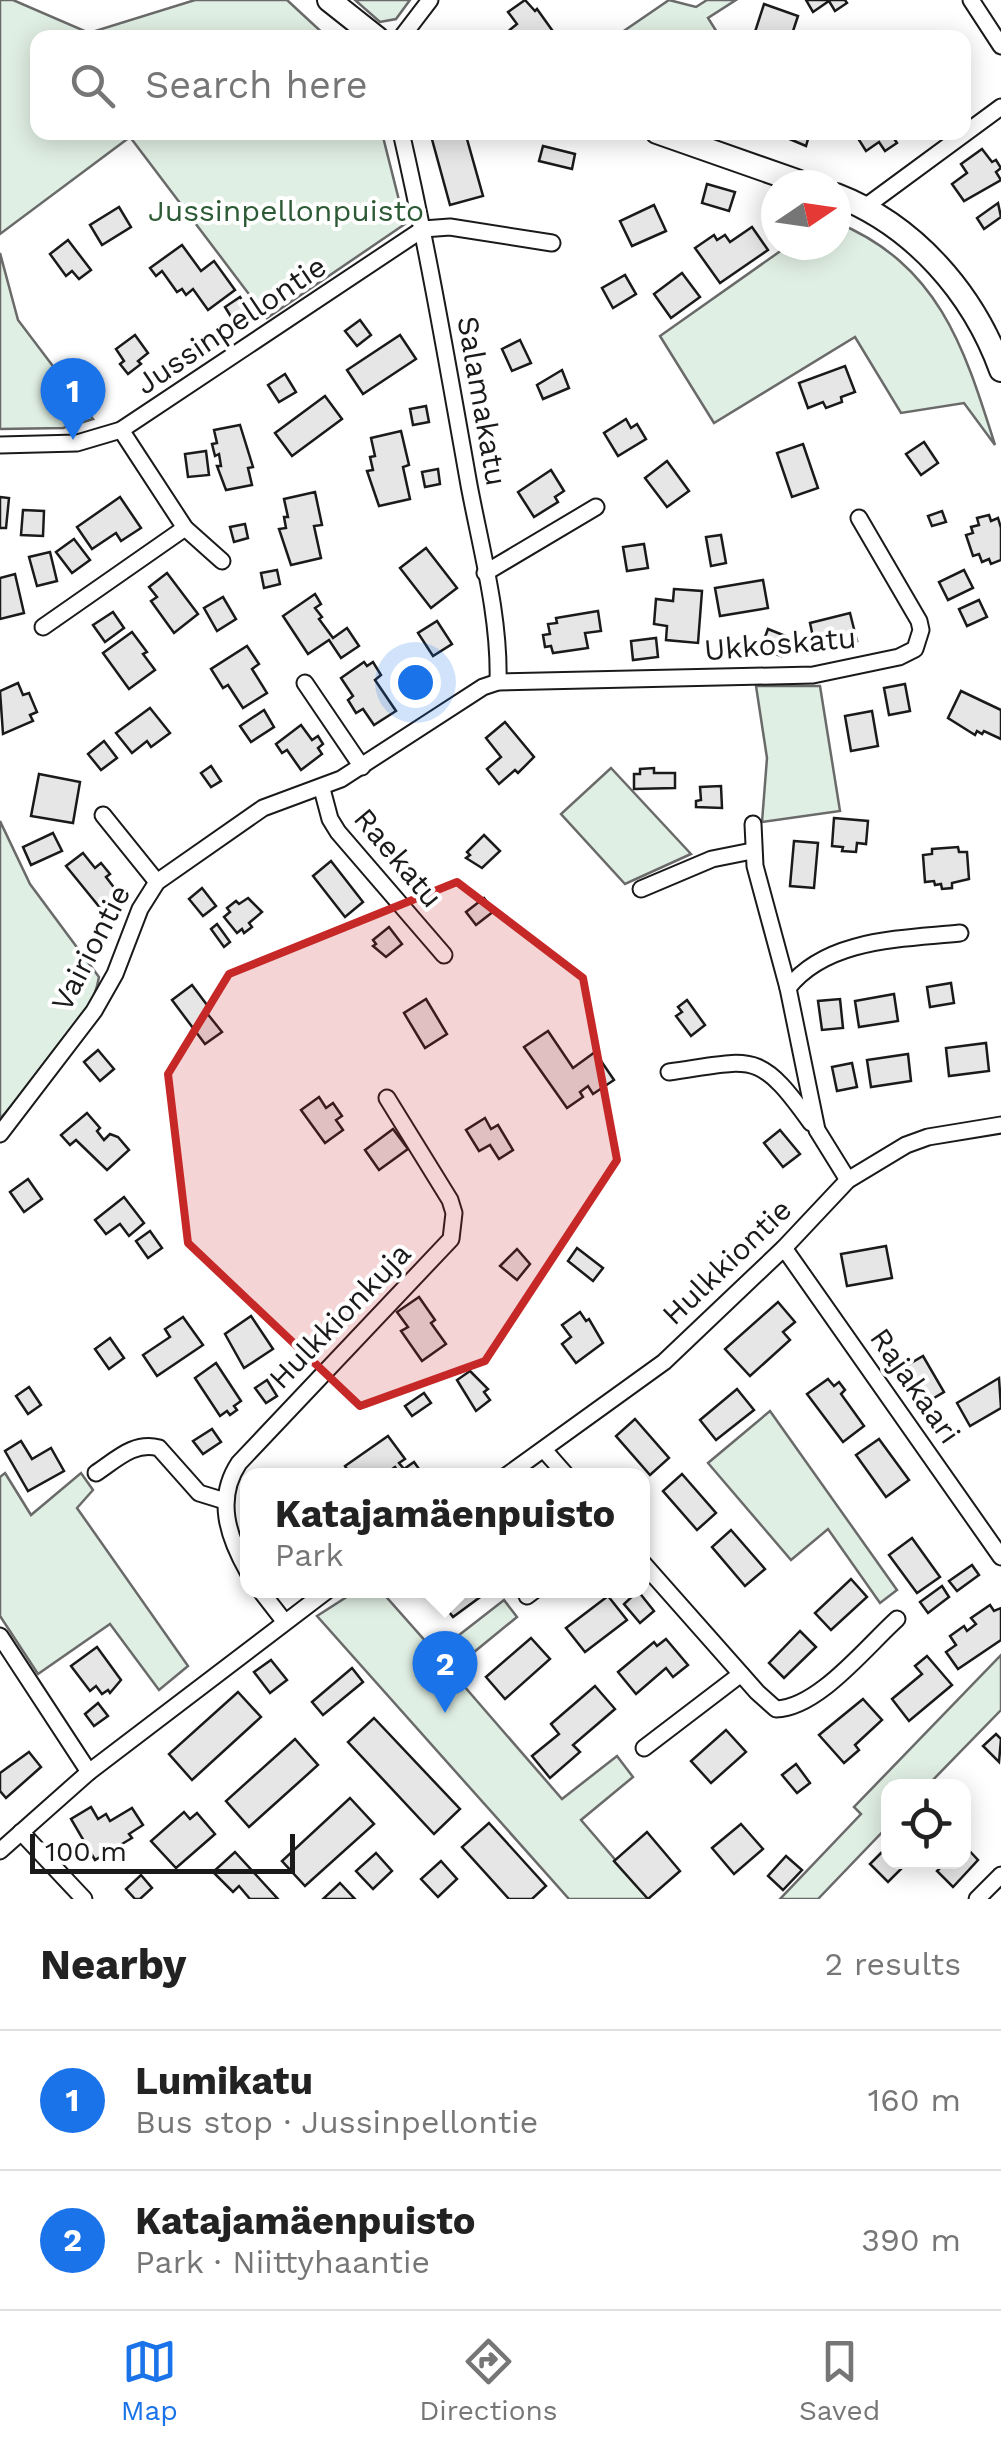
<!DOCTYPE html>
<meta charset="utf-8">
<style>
body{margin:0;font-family:"Work Sans",sans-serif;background:#f2f2f2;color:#222}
.controls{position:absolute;right:30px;bottom:30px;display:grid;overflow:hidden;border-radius:20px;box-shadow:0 5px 25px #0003}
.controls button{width:90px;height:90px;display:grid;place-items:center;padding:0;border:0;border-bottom:2px solid #e0e0e0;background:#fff;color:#222;font:50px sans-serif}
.compass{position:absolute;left:761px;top:170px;width:90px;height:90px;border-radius:50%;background:#fff;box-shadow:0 5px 25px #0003;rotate:77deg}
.scale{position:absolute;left:30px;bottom:25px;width:265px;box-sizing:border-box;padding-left:10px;border:5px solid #1a1a1a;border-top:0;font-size:28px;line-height:35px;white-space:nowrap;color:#1a1a1a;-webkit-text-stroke:8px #fff;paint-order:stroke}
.you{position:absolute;left:415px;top:682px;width:35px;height:35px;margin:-25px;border:8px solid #fff;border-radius:50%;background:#1a73e8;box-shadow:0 0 0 15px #1a73e833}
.badge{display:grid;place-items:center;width:65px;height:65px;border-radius:50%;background:#1a73e8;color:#fff;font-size:32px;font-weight:700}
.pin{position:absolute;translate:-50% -82px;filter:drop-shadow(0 2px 5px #0008)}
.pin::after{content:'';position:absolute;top:52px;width:35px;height:30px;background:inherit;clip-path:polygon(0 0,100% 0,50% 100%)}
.popup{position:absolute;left:240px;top:1468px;width:410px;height:130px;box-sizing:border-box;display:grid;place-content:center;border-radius:20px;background:#fff;filter:drop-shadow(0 2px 8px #0005);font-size:32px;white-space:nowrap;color:#767676}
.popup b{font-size:38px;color:#222}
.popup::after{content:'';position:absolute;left:50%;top:100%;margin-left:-20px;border:20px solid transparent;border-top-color:#fff}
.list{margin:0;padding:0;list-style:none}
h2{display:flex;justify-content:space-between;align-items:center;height:130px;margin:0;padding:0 40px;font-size:42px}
h2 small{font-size:32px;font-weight:400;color:#767676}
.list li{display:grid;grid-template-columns:65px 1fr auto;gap:30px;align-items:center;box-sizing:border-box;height:140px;padding:0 40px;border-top:2px solid #e0e0e0}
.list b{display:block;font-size:38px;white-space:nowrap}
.list p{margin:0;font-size:32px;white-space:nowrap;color:#767676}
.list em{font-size:32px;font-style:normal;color:#767676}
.icon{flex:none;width:55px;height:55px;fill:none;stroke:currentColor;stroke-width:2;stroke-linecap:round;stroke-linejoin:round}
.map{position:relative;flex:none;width:1001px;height:1899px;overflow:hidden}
.search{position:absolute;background:#fff;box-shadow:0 5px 25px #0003;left:30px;right:30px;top:30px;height:110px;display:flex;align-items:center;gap:25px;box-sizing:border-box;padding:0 35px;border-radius:20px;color:#767676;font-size:38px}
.sheet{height:410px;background:#fff}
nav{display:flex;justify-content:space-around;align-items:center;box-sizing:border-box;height:140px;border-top:2px solid #e0e0e0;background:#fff;font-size:28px;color:#767676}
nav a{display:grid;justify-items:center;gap:5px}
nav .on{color:#1a73e8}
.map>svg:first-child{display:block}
</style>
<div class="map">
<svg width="1001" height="1899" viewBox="0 0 1001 1899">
<rect width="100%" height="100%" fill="#fff"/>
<g fill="#e0efe3" stroke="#6a6a6a" stroke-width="2.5">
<polygon points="0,0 13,0 89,33 195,0 287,0 327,37 38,38 38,132 382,133 405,224 267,318 130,137 0,234"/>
<polygon points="355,0 410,0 396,19 380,22"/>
<polygon points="669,0 696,7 707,0 736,0 708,18 720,37 615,37"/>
<path d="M836 222C939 265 964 347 995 445L964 403 901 413 855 337 714 423 660 336 789 245H836Z"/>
<polygon points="0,253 18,320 93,419 63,428 0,429"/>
<polygon points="756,686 820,686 840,811 762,822 767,758"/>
<polygon points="611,768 691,854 625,884 561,814"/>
<path d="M0 821 30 884 99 977C92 1025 32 1081 0 1119Z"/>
<polygon points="770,1411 897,1590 880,1603 828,1529 791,1560 708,1463"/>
<polygon points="5,1473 31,1515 81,1473 93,1490 77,1508 188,1666 159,1690 110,1624 38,1674 0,1616 0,1477"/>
<polygon points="356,1591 381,1591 436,1653 504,1600 517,1617 451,1671 562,1799 617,1756 633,1777 581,1820 649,1899 569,1899 317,1616"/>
<polygon points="1001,1655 1001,1710 927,1786 888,1786 888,1826 818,1899 780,1899 861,1814 854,1807"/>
</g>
<g fill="#e6e6e6" stroke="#1a1a1a" stroke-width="2.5">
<polygon points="525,0 535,11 537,9 552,30 541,38 500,38 517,24 508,12"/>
<polygon points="806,0 845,0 847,3 835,11 829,1 813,12"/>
<polygon points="764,4 798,16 792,34 801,38 753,38"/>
<polygon points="430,132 465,132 483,196 450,205"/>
<polygon points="773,132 810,132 806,146"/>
<polygon points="854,132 894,132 891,134 897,143 885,151 879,142 866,151"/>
<polygon points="543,146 575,154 572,169 539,161"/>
<polygon points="982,149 992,162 996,160 1001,168 996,172 1001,180 964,201 952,184 967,173 961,164"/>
<polygon points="707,184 735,192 729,211 702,203"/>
<polygon points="998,203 1001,217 984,229 977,218"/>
<polygon points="654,205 666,231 632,246 620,221"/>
<polygon points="119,207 131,227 102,245 90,225"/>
<polygon points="752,227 768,250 720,283 695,248 714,235 717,240 725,235 730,242"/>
<polygon points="68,240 91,270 79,279 72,271 66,276 50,254"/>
<polygon points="182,245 201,271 214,261 235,290 208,310 193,289 186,295 182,289 177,292 162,271 156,276 150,268"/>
<polygon points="682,273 700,297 671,318 654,294"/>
<polygon points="625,275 636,294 613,308 602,288"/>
<polygon points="240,297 249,310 233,320 225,307"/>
<polygon points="360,320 371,335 357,346 345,331"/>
<polygon points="135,335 148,353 138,361 141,364 128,374 120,364 124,361 116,349"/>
<polygon points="400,335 416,359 363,394 347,370"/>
<polygon points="520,340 531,363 512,371 502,349"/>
<polygon points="845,366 855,392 841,397 842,402 826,408 823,402 808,408 799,383"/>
<polygon points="562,370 569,388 543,399 537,385"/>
<polygon points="285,374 296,392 279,402 268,385"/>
<polygon points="325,396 342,419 292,456 275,433"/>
<polygon points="426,406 429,422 413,425 410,409"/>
<polygon points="626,419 631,428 637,424 646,439 618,456 604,433"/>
<polygon points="240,425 253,467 248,468 252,485 226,490 217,466 221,466 219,454 215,456 212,444 217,443 214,430"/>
<polygon points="401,431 409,465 403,467 410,499 379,506 367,471 373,470 370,457 375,456 371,438"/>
<polygon points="924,442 938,463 921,475 906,454"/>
<polygon points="803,444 818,488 792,497 777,453"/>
<polygon points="206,451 209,475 188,477 185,454"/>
<polygon points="667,461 689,491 667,507 645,478"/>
<polygon points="438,469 440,484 425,487 422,472"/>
<polygon points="551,470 564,491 555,497 558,502 534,517 518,492"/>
<polygon points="315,492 322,525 314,526 321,558 291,565 279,529 286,528 284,517 288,517 284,499"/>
<polygon points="0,497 9,498 6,528 0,528"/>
<polygon points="120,497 141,528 121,541 116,533 92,549 77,527"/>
<polygon points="23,510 44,511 43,536 21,535"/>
<polygon points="942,511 946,522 932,526 928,516"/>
<polygon points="989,515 991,521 998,518 1001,528 1001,560 991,564 989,559 982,562 979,554 973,556 966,535 973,533 971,527 979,525 977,518"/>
<polygon points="245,524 248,538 234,542 230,527"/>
<polygon points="721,535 726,563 711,566 706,537"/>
<polygon points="74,539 90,560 72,573 56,552"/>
<polygon points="644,544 648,568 627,571 623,547"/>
<polygon points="426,548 457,588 431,608 400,568"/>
<polygon points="50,552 57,581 37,586 29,557"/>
<polygon points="277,570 280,584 264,588 261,573"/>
<polygon points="964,570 973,588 948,600 939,582"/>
<polygon points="167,573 198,614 174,633 151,601 157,597 149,587"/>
<polygon points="15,574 24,613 0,619 0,578"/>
<polygon points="763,580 768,608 720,616 715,588"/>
<polygon points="674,589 702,591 698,643 666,640 667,626 654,624 656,599 673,601"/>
<polygon points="315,594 321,604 315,608 322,617 319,619 333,638 347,628 359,646 341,658 329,640 308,654 283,616"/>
<polygon points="223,597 236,619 217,631 204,608"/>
<polygon points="979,600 987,617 967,626 959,609"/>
<polygon points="598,611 601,631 585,633 588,648 553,653 551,646 545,647 543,635 550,634 548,624 557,623 556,618"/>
<polygon points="113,612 124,628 105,642 93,625"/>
<polygon points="850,613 857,641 816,651 810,623"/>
<polygon points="437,621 452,644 433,656 418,633"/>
<polygon points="768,629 788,637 781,656 761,648"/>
<polygon points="132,632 147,652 143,654 155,670 129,689 103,653"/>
<polygon points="656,638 658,657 633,660 631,641"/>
<polygon points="247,646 259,664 252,669 267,693 243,708 228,685 223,688 211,669"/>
<polygon points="364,662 367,666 373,662 381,675 375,680 396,711 374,725 363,709 356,713 348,700 353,696 341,678"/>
<polygon points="18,683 23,695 29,693 37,712 30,715 33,721 3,734 0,691"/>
<polygon points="905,684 910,711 889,715 884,688"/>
<polygon points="961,691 1001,710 1001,739 984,731 982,734 977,731 975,735 948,718"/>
<polygon points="150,708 170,733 151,747 147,741 132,753 116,733"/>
<polygon points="264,710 274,727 251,742 240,726"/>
<polygon points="872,711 878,746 851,751 845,716"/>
<polygon points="505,722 534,757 518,773 515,770 499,784 487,769 501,757 486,738"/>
<polygon points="301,725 312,740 318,736 323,744 318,748 322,754 301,770 287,750 282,753 276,744"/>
<polygon points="104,741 117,758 101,770 88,754"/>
<polygon points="211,766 221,781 211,787 201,773"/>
<polygon points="654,768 654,773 675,773 675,788 634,789 634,774 640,774 640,769"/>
<polygon points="39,774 80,782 73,823 31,816"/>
<polygon points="721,786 722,808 696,807 696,801 701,800 700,787"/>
<polygon points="834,818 868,821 866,844 857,843 856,852 842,851 843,847 832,846"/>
<polygon points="53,833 62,851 31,865 23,847"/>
<polygon points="484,835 500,851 482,868 466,858 470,855 467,852"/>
<polygon points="794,841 818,843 814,888 790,886"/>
<polygon points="958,847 959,852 967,852 969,879 952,883 952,888 942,889 941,884 935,885 934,881 925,882 923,855 932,854 932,849"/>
<polygon points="83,853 95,868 101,863 110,874 106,877 119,894 101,909 66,866"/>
<polygon points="331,861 363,902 345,917 313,876"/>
<polygon points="202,888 216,906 203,916 189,899"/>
<polygon points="248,898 262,912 249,923 252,927 244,933 242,929 237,933 224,917 230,912 227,908 236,901 239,904"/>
<polygon points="484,898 494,911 476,925 466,912"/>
<polygon points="217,924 230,942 224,947 211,929"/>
<polygon points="389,927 402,944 386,957 373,946 376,944 373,940"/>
<polygon points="951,983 954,1003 930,1007 927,987"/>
<polygon points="192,985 210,1009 206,1012 222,1032 205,1044 172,1000"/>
<polygon points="894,994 898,1021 859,1027 855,1001"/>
<polygon points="426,999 447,1034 425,1048 404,1013"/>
<polygon points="840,999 843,1028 822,1030 818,1001"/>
<polygon points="687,1000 705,1025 691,1036 676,1016 682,1012 678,1007"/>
<polygon points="548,1031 573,1068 595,1052 614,1080 593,1094 588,1086 580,1092 583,1097 567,1108 524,1047"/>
<polygon points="986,1043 989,1071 949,1076 946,1048"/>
<polygon points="98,1050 114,1069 100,1081 84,1062"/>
<polygon points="908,1054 911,1081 871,1087 867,1060"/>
<polygon points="852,1063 857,1087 837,1091 832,1067"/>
<polygon points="319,1097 326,1108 333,1103 342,1116 336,1120 343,1130 325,1143 301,1110"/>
<polygon points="87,1113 100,1128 97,1131 104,1140 110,1134 118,1137 129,1150 107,1170 76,1140 70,1145 61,1135"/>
<polygon points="485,1118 491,1129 498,1125 513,1150 499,1159 490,1145 479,1151 466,1130"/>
<polygon points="393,1129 408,1149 379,1170 365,1150"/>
<polygon points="780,1130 800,1154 783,1167 764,1143"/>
<polygon points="28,1179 42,1199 24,1212 10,1192"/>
<polygon points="124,1197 144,1223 129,1236 120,1224 106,1234 95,1220"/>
<polygon points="150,1231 162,1248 148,1258 136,1241"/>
<polygon points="886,1246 892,1278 847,1286 841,1254"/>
<polygon points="577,1248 603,1268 593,1281 568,1261"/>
<polygon points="517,1249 530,1264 517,1280 500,1266"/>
<polygon points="419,1297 435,1320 431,1323 446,1344 422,1361 401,1331 408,1327 397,1312"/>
<polygon points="778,1302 795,1322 783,1332 790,1340 750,1376 725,1349"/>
<polygon points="580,1312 586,1321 589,1319 603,1343 576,1363 562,1344 571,1337 562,1325"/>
<polygon points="251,1316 273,1349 244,1368 225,1334"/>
<polygon points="183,1317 203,1345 157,1376 143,1355 170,1337 165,1329"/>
<polygon points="110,1338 124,1358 109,1369 95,1349"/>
<polygon points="923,1356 944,1392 922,1405 901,1369"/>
<polygon points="216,1363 241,1401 234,1406 237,1410 230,1415 227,1411 220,1416 195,1378"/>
<polygon points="470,1371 488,1389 484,1392 490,1400 476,1411 457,1380"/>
<polygon points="999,1378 1001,1408 970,1426 957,1403"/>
<polygon points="828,1379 834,1386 839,1382 845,1390 841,1394 864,1426 843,1442 807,1394"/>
<polygon points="267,1380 277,1396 266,1403 255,1388"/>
<polygon points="29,1387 41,1405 28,1414 16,1396"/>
<polygon points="737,1389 754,1410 716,1440 700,1420"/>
<polygon points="424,1393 431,1403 412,1416 405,1406"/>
<polygon points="635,1419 669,1458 650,1475 616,1436"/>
<polygon points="212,1429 221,1442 203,1454 193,1441"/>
<polygon points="388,1436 405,1459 399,1463 404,1469 414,1462 424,1476 401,1476 395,1467 382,1476 351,1476 345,1466"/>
<polygon points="879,1439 909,1480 886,1497 856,1455"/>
<polygon points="21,1441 32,1459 51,1448 64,1471 28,1491 5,1451"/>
<polygon points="682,1474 716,1513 697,1530 663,1491"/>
<polygon points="731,1530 765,1569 745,1586 712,1547"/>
<polygon points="912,1538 940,1577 917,1593 889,1555"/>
<polygon points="972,1565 979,1575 957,1591 949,1581"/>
<polygon points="851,1579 867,1597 831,1630 815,1613"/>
<polygon points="942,1586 949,1597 928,1613 920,1602"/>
<polygon points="445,1590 485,1590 487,1592 453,1617 437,1596"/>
<polygon points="638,1591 654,1611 640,1623 624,1604"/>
<polygon points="608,1596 627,1620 585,1652 566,1628"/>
<polygon points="990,1605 994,1611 1001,1608 1001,1640 958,1669 946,1652 956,1645 950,1636 964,1626 967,1631 976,1624 971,1618"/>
<polygon points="800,1631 816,1647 784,1678 769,1663"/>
<polygon points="531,1638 550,1659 505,1699 486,1677"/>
<polygon points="666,1639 688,1665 673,1677 666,1668 636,1694 618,1672 654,1642 657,1646"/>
<polygon points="97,1647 121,1680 110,1693 108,1690 102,1694 96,1686 90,1691 71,1666"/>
<polygon points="927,1656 952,1685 909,1721 892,1699 922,1674 915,1666"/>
<polygon points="271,1660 287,1680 270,1693 254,1672"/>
<polygon points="352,1668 363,1682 323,1715 312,1702"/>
<polygon points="595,1686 615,1709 573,1745 580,1752 550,1778 532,1756 559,1734 551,1724"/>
<polygon points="238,1692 261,1717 192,1780 169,1754"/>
<polygon points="863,1699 882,1720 855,1745 859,1750 844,1763 819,1735"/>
<polygon points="98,1703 108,1716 94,1726 85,1714"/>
<polygon points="374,1718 460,1809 434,1834 348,1742"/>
<polygon points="726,1730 746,1752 711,1783 691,1761"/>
<polygon points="996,1734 1001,1739 999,1762 983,1746"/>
<polygon points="295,1739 318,1765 249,1827 226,1801"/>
<polygon points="29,1752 41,1767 6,1798 0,1791 0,1773"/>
<polygon points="796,1764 810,1783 797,1793 782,1775"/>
<polygon points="350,1798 374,1824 305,1886 282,1861"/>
<polygon points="91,1807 98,1819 106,1814 110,1821 132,1808 143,1825 129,1834 132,1838 95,1860 71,1819"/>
<polygon points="184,1812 190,1819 197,1813 215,1834 176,1868 151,1841"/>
<polygon points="489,1823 546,1886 532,1899 509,1899 462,1847"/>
<polygon points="741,1824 763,1849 734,1874 712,1848"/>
<polygon points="647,1832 680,1871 648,1899 614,1861"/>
<polygon points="964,1845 978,1860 953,1887 937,1871 946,1862 964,1862"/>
<polygon points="884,1850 888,1853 888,1862 897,1862 903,1867 888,1882 870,1864"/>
<polygon points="235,1852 278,1899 250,1899 239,1886 233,1892 213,1872"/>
<polygon points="376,1853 392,1871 373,1889 356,1871"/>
<polygon points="786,1856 802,1870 783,1890 768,1876"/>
<polygon points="441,1861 457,1879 438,1897 421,1879"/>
<polygon points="141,1875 152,1888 140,1899 135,1899 126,1889"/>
<polygon points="340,1883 355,1899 323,1899"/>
</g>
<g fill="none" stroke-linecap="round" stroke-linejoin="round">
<defs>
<g id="street">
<polyline points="971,0 1001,46"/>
<polyline points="401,38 430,0"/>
<path d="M401 132C428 249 448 367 469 485 481 549 500 617 498 682"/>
<polyline points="865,207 1001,107"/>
<polyline points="121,430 185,528 222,561"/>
<polyline points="0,445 77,443 121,430 423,229 450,227 552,243"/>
<polyline points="485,573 596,507"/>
<polyline points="43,627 185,528"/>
<polyline points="305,683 362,767"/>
<polyline points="322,789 330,819 338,832 444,955"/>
<polyline points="103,815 157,882"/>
<polyline points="753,824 755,866 788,988"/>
<polyline points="641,889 712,859 752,851"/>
<path d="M669 1072C754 1060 758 1049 811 1123"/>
<polyline points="0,1134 94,1011 115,974 140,909 157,882 263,808 341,779 483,687 498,682 813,675 899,657 915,649 921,630 919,621 859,518"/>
<path d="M848 1180 817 1130 788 988C827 938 903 939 960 933"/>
<polyline points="784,1248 1001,1557"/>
<polyline points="545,1451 567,1476"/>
<path d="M96 1473C116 1460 134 1441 159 1448L199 1493 225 1501"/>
<polyline points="506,1476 664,1362 784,1248 848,1180 906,1145 928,1137 1001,1125"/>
<path d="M642 1562 757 1692 776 1709C818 1708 866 1647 897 1619"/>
<path d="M248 1572C228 1537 215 1499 239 1463L451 1239 454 1213 450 1200 387 1098"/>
<polyline points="260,1590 284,1621"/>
<polyline points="527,1596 535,1590"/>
<polyline points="0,1636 89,1772"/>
<polyline points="644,1748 741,1674"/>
<polyline points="21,1832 84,1899"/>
<polyline points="0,1851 89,1772 328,1590"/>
<polyline points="977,1899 1001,1875"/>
</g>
<g id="secondary">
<polyline points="329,0 377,38"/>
<polyline points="657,132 808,185"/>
<path d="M836 195C914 225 973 293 1001 370"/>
</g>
</defs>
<use href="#street" stroke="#1a1a1a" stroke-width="19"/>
<use href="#secondary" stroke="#1a1a1a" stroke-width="26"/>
<use href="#street" stroke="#fff" stroke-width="15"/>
<use href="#secondary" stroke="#fff" stroke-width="22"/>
</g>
<path fill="#c62828" fill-opacity="0.2" stroke="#c62828" stroke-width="8" stroke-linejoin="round" d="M457 882 583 978 617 1160 485 1361 360 1406 188 1243 168 1074 229 974Z"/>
<g text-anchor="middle" stroke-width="8" stroke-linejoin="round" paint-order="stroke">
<g font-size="30" fill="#2b5a34" stroke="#fff">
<text x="286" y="221">Jussinpellonpuisto</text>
</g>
<g font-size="30" fill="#1a1a1a" stroke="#fff">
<text transform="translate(231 325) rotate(-34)" y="10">Jussinpellontie</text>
<text transform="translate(482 401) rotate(80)" y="10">Salamakatu</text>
<text transform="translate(780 644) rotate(-5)" y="10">Ukkoskatu</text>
<text transform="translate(398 858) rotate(50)" y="10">Raekatu</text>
<text transform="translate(91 948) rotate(-63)" y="10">Vairiontie</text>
<text transform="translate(727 1262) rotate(-44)" y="10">Hulkkiontie</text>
<text transform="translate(340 1316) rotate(-46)" y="10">Hulkkionkuja</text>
<text transform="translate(915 1386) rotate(55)" y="10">Rajakaari</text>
</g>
</g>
</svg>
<div class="controls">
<button><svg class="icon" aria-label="locate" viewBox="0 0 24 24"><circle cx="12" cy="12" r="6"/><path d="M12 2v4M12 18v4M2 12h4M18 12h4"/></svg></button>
</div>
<svg class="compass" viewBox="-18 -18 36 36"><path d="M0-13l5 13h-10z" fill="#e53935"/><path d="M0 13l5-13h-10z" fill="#767676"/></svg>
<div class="scale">100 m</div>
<div class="you"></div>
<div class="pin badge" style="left:73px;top:440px">1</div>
<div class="pin badge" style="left:445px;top:1713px">2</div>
<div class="popup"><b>Katajamäenpuisto</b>Park</div>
<div class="search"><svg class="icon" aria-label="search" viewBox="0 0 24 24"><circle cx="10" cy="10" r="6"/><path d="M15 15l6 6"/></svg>Search here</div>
</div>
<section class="sheet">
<h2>Nearby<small>2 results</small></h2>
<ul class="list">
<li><span class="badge">1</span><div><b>Lumikatu</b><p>Bus stop · Jussinpellontie</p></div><em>160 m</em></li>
<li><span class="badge">2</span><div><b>Katajamäenpuisto</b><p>Park · Niittyhaantie</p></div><em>390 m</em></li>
</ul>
</section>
<nav>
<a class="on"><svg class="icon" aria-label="map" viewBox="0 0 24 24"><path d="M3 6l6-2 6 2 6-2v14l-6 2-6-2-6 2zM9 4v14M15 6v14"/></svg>Map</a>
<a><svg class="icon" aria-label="directions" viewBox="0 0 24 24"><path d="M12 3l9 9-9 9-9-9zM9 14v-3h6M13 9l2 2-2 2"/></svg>Directions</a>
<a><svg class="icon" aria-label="saved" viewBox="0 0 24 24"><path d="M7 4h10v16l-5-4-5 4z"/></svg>Saved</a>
</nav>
